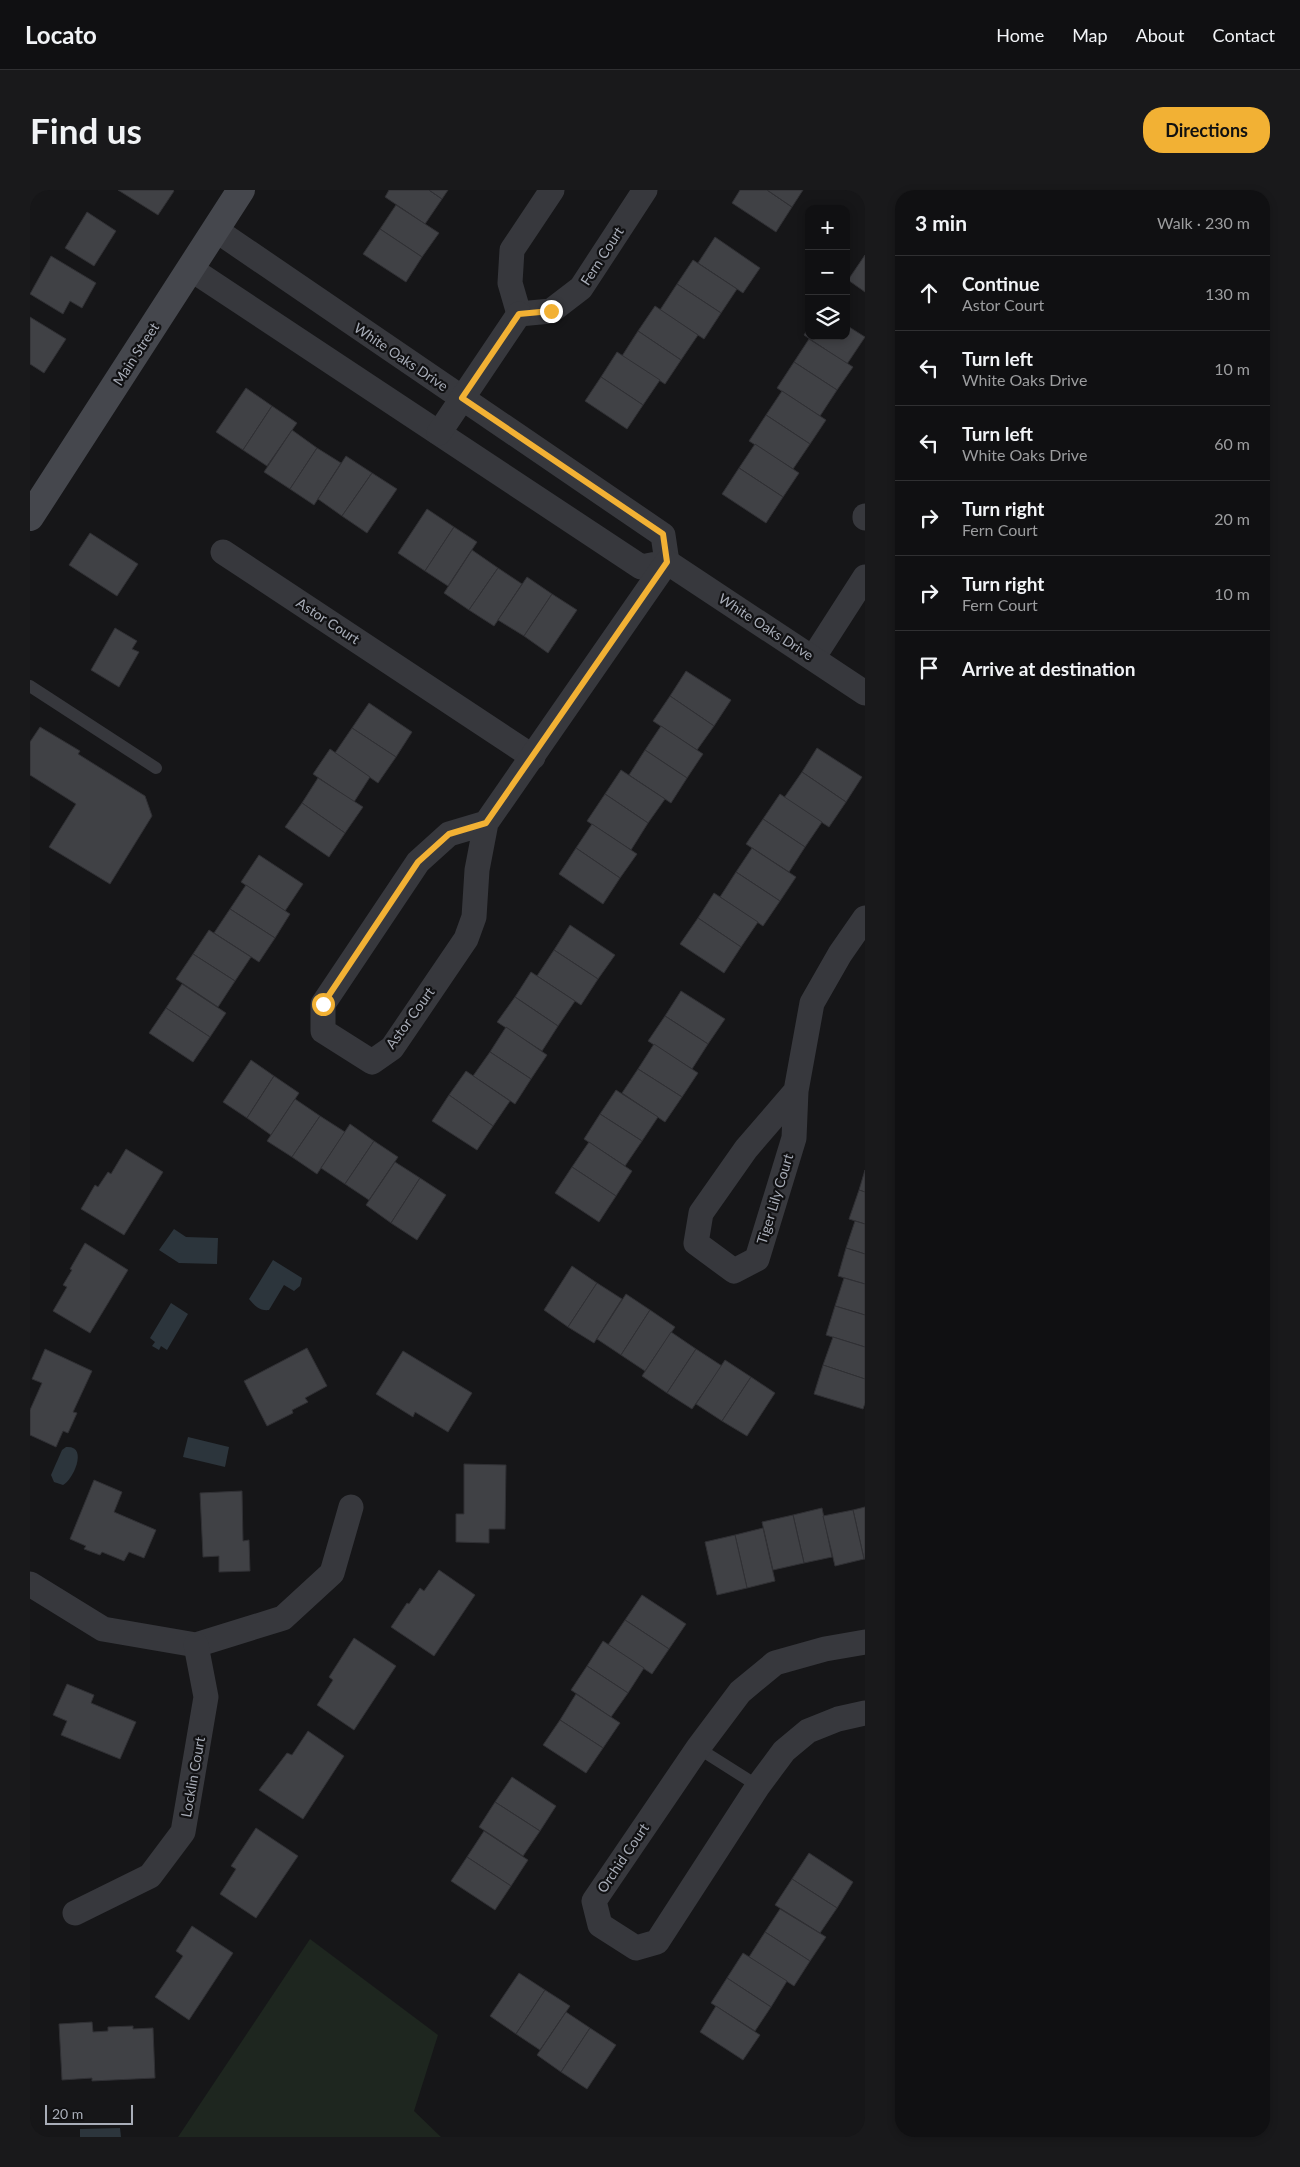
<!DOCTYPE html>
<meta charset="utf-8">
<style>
body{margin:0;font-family:Lato,sans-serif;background:#19191b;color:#f1f3f6}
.controls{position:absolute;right:15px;top:15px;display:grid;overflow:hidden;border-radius:10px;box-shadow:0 2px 8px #0003}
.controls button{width:45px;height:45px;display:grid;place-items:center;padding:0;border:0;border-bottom:1px solid #303032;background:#101012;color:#f1f3f6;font:25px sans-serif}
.scale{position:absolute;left:15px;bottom:12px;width:88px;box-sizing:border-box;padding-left:5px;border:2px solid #a8adb8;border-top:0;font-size:14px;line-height:18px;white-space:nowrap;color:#a8adb8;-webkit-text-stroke:4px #111113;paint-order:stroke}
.stop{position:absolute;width:15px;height:15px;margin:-11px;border:4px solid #f2b134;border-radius:50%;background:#fff}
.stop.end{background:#f2b134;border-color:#fff;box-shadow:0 1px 5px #0008}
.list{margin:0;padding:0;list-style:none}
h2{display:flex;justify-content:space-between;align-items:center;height:65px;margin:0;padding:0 20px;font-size:21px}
h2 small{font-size:16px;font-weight:400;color:#9c9d9f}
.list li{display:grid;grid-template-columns:32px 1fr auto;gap:15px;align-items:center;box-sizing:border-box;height:75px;padding:0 20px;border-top:1px solid #303032}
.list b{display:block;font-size:19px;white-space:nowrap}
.list p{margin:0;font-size:16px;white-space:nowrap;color:#9c9d9f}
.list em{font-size:16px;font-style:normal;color:#9c9d9f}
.icon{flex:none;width:28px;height:28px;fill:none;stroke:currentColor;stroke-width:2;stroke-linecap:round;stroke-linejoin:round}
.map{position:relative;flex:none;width:835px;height:1947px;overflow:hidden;border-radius:20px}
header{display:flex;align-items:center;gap:30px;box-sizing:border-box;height:70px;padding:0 25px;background:#101012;border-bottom:1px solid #303032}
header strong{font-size:24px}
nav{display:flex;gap:28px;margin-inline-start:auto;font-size:18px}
.intro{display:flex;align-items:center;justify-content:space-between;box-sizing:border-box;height:120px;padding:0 30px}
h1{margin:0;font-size:35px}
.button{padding:12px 22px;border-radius:20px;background:#f2b134;color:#111;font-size:18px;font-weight:700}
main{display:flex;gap:30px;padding:0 30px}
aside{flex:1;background:#101012;border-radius:20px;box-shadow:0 2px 8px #0003}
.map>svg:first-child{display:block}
</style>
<header>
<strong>Locato</strong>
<nav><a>Home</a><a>Map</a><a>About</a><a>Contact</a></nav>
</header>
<div class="intro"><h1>Find us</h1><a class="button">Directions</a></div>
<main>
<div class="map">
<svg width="835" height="1947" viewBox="0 0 835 1947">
<rect width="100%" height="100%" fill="#161618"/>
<polygon fill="#1e261f" points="280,1749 408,1845 384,1921 411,1947 148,1947"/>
<g fill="#2c353c">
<polygon points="144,1039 156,1047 188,1048 187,1074 149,1073 129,1060"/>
<path d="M243 1070 272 1088 270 1096 264 1101 254 1095 239 1120C229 1121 225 1116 219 1109Z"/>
<polygon points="141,1113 158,1124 137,1160 131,1156 129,1160 122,1156 125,1152 120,1148"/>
<polygon points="158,1247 199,1257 195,1277 153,1267"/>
<path d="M36 1257C59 1255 43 1290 33 1295L24 1292 21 1285 32 1260Z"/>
<polygon points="90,1938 91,1947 50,1947 50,1939"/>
</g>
<g fill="#404145" stroke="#303034">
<polygon points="88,0 143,0 144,1 128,25"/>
<polygon points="359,0 399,0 412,9 395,34 355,7"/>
<polygon points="399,0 418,0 412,9"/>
<polygon points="710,0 737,0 762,17 746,42 702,13"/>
<polygon points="737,0 773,0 762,17"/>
<polygon points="366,15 409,43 392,67 350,39"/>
<polygon points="57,22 86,41 64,76 35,58"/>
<polygon points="350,39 392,67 376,92 333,64"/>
<polygon points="685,47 730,78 713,103 668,73"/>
<polygon points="835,65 835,102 818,90"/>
<polygon points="21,66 66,93 52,118 40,111 33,124 0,104"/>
<polygon points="663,70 707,99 691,123 647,94"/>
<polygon points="647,94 691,123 674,149 630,120"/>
<polygon points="625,116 668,145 651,170 608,141"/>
<polygon points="0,127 36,149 14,183 0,174"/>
<polygon points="816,135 835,147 817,174 774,145 779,137 779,146 816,146"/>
<polygon points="608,141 651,170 635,194 592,166"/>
<polygon points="779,149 823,177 807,200 764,172"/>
<polygon points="587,162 630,190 613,215 571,187"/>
<polygon points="764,172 807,200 790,226 747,198"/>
<polygon points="571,187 613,215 597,239 555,211"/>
<polygon points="216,198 242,216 213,260 186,242"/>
<polygon points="752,201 796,230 780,254 736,225"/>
<polygon points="242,216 267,233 237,276 213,260"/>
<polygon points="736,225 780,254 763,279 719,251"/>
<polygon points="262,240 287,258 260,299 234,282"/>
<polygon points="725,254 769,283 753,307 709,278"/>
<polygon points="287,258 311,273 284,315 260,299"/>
<polygon points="316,266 342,283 312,326 288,309"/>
<polygon points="709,278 753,307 736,333 692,304"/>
<polygon points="342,283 367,299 337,343 312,326"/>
<polygon points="397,319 424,337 395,381 368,363"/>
<polygon points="424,337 447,352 418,396 395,381"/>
<polygon points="60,343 108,374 87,406 39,375"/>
<polygon points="442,360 468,378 439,420 414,403"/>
<polygon points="468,378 492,394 464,436 439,420"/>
<polygon points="497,387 522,404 494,446 468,430"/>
<polygon points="522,404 547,420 518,463 494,446"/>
<polygon points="85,438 107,451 102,459 109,462 89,497 61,480"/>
<polygon points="656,481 701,510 684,536 640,506"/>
<polygon points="640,506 684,536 667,560 623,531"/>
<polygon points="339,513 382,542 366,567 322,538"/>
<polygon points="631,536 673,564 657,588 615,560"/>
<polygon points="10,537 50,561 48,564 115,606 122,626 80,694 19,657 46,614 0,585 0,552"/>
<polygon points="322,538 366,567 348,593 305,563"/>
<polygon points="787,558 832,587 816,612 772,582"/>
<polygon points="300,559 340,587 324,612 283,584"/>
<polygon points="615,560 657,588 641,613 599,585"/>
<polygon points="591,580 635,609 618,633 575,604"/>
<polygon points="772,582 816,612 799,637 754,608"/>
<polygon points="288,588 333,617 315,643 272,613"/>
<polygon points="575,604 618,633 601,660 557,631"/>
<polygon points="750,604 792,632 775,657 733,629"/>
<polygon points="272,613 315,643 299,667 255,637"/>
<polygon points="733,629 775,657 759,682 716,654"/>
<polygon points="562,634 607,664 590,688 546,658"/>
<polygon points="546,658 590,688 573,714 529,684"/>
<polygon points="722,658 766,687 750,711 706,682"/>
<polygon points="229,665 273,694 255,721 211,692"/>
<polygon points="706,682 750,711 733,736 690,707"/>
<polygon points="216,695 260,724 245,748 200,719"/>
<polygon points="684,703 728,732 711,757 668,728"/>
<polygon points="200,719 245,748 229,772 184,743"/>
<polygon points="668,728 711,757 694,783 650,754"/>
<polygon points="540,735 585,765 568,789 524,760"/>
<polygon points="179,740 221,767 205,791 163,764"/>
<polygon points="524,760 568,789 551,815 507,786"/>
<polygon points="163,764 205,791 188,817 146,789"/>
<polygon points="501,782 545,811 528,836 485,807"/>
<polygon points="152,794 196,823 180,847 136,818"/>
<polygon points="651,801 695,829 678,854 635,826"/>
<polygon points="485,807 528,836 512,861 467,832"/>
<polygon points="136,818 180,847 163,872 119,843"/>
<polygon points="635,826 678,854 662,879 618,851"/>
<polygon points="476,837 517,865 501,889 460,862"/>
<polygon points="624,854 668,883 652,907 608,879"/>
<polygon points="460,862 501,889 485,914 443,886"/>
<polygon points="221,870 244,886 217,928 193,912"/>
<polygon points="608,879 652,907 635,932 592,903"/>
<polygon points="436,881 480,911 463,936 419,905"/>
<polygon points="244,886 269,903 241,945 217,928"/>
<polygon points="586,900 628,927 612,951 570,924"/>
<polygon points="419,905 463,936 447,960 402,931"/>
<polygon points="265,909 290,926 262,967 237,951"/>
<polygon points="570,924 612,951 595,976 554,949"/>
<polygon points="290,926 315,942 287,984 262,967"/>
<polygon points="320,934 344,951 315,994 291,978"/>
<polygon points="344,951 368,967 339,1010 315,994"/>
<polygon points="559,952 602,981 586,1006 542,977"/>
<polygon points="96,959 133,982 94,1045 51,1019 65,995 68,997 78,982 81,984"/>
<polygon points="365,972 390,988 361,1033 336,1015"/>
<polygon points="542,977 586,1006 569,1032 525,1003"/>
<polygon points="835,980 835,1002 829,1000"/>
<polygon points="390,988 416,1005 387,1050 361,1033"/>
<polygon points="829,1000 835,1002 835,1034 819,1029"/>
<polygon points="825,1031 835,1034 835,1064 816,1058"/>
<polygon points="55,1053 98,1080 60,1143 23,1121 37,1097 33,1095 42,1080 40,1079"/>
<polygon points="816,1058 835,1064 835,1094 808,1086"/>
<polygon points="542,1076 567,1093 538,1137 514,1120"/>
<polygon points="814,1088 835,1094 835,1125 805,1116"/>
<polygon points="567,1093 592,1109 564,1153 538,1137"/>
<polygon points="596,1104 620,1120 591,1165 567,1149"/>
<polygon points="805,1116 835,1125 835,1157 796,1145"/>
<polygon points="620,1120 645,1137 615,1181 591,1165"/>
<polygon points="641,1142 666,1159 637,1203 612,1186"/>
<polygon points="803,1147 835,1157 835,1189 793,1175"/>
<polygon points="277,1158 297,1196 275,1208 278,1212 262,1220 263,1223 237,1236 214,1191"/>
<polygon points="15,1159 62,1181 43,1222 47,1223 38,1243 33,1241 26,1257 0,1245 0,1220 12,1193 2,1189"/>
<polygon points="666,1159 692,1176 662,1219 637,1203"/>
<polygon points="373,1161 442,1203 418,1242 385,1222 383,1227 346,1204"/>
<polygon points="695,1170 721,1187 692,1231 666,1214"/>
<polygon points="793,1175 835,1189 835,1213 833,1219 784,1204"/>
<polygon points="721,1187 745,1203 717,1246 692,1231"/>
<polygon points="434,1274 476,1275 475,1339 459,1339 459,1353 426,1352 426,1324 434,1324"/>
<polygon points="64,1290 92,1302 84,1322 126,1340 114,1368 99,1362 94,1371 72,1362 70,1365 54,1359 56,1356 40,1349"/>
<polygon points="212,1301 213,1351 219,1350 220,1381 189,1382 189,1366 173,1367 170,1303"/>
<polygon points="835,1317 835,1369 834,1369 823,1320"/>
<polygon points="792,1318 802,1367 774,1373 763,1325"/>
<polygon points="823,1320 834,1369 805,1376 793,1326"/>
<polygon points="763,1325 774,1373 743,1380 732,1332"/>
<polygon points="733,1338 745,1391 717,1398 705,1345"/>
<polygon points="705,1345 717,1398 687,1405 675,1352"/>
<polygon points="409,1380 445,1405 404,1466 361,1437 377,1413 379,1414 390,1398 394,1401"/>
<polygon points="612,1405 656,1434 639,1459 595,1430"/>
<polygon points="595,1430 639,1459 622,1484 578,1455"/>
<polygon points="324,1448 366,1476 324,1540 287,1515 303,1490 299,1487"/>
<polygon points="573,1451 614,1478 598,1503 557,1476"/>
<polygon points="557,1476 598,1503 581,1527 541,1500"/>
<polygon points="37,1494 64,1505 61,1513 106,1532 90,1569 31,1545 37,1531 23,1525"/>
<polygon points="546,1504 590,1533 573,1558 530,1530"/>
<polygon points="530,1530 573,1558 556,1583 513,1555"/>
<polygon points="278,1541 314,1566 273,1629 229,1600 257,1563 262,1565"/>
<polygon points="482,1587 526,1616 510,1641 465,1612"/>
<polygon points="465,1612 510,1641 493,1666 449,1637"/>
<polygon points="226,1638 268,1666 226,1728 190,1704 206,1679 201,1676"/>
<polygon points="454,1641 498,1670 481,1696 437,1667"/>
<polygon points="779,1663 823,1692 807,1718 762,1689"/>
<polygon points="437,1667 481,1696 465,1720 421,1691"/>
<polygon points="762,1689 807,1718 790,1743 745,1715"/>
<polygon points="750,1719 796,1747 780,1771 735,1742"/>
<polygon points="162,1736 203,1763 159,1830 125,1807 153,1766 146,1761"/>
<polygon points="735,1742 780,1771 764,1796 719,1767"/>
<polygon points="713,1763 757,1791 741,1817 697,1788"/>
<polygon points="489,1783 515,1800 486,1844 460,1826"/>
<polygon points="697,1788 741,1817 725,1841 681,1813"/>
<polygon points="515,1800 540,1816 510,1860 486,1844"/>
<polygon points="686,1816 730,1845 713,1870 670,1842"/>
<polygon points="536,1822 560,1838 531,1882 507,1865"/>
<polygon points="62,1832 63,1842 78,1841 78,1837 103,1836 103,1839 123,1838 125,1888 62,1891 62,1888 32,1890 29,1834"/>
<polygon points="560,1838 586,1855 557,1899 531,1882"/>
</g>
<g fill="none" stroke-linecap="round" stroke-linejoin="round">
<g stroke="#37383d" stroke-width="12">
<polyline points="0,496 126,578"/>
<polyline points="668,1558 728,1596"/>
</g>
<g stroke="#37383d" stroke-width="25">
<polyline points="161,79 611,377 637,372 633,345 186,40"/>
<polyline points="489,124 521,121 551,98 615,0"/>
<polyline points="489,124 480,93 482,60 522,0"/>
<polyline points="409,243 489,124"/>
<polyline points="835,326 835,328"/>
<polyline points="193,362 503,567"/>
<polyline points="783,468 835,387"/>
<polyline points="456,633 419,644 388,672 293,814 293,841 342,872 362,858 436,749 444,727 447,680 456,633 637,372 835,503"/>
<polyline points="766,901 716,959 671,1023 666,1053 704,1081 727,1069 764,948 766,901 782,813 810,764 835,728"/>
<polyline points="0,1394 73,1439 166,1455 253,1428 302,1383 321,1317"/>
<polyline points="835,1452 795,1459 745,1473 710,1502 668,1558 564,1711 570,1735 606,1758 627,1752 728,1596 754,1561 778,1541 808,1529 835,1523"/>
<polyline points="45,1723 120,1686 153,1642 176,1507 166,1455"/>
</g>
<polyline stroke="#45474d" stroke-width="28" points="0,327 211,0"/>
</g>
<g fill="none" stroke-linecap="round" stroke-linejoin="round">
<polyline stroke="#f2b134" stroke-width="6" points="293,814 388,672 419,644 456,633 637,372 633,344 432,208 489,124 521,121"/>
</g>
<g text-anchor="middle" stroke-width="4.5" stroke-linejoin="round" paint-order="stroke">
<g font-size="14" fill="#a8adb8" stroke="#111113">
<text transform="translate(572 66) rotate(-57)" y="5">Fern Court</text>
<text transform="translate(106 164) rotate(-57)" y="5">Main Street</text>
<text transform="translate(371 167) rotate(34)" y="5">White Oaks Drive</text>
<text transform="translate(298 431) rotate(33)" y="5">Astor Court</text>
<text transform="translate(736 437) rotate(33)" y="5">White Oaks Drive</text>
<text transform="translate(380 828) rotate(-54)" y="5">Astor Court</text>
<text transform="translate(745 1009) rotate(-73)" y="5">Tiger Lily Court</text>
<text transform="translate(163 1587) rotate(-80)" y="5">Locklin Court</text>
<text transform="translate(593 1668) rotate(-56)" y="5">Orchid Court</text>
</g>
</g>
</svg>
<div class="controls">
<button>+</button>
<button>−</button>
<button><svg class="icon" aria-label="layers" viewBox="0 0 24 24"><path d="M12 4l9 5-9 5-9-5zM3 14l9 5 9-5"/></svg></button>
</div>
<div class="scale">20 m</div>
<div class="stop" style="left:293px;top:814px"></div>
<div class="stop end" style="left:521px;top:121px"></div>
</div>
<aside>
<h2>3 min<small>Walk · 230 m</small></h2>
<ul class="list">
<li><svg class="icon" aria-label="ahead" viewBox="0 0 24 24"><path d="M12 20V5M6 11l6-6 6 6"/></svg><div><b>Continue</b><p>Astor Court</p></div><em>130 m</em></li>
<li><svg class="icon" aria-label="left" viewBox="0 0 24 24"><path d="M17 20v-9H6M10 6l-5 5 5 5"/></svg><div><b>Turn left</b><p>White Oaks Drive</p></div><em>10 m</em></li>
<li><svg class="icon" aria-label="left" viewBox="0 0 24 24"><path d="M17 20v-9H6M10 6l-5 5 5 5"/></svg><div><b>Turn left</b><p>White Oaks Drive</p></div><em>60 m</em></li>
<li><svg class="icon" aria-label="right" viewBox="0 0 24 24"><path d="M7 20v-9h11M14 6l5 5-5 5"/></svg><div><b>Turn right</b><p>Fern Court</p></div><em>20 m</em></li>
<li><svg class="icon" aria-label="right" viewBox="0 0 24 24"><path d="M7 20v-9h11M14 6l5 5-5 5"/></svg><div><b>Turn right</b><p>Fern Court</p></div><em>10 m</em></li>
<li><svg class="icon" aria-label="arrive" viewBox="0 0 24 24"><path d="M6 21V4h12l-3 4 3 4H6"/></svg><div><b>Arrive at destination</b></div></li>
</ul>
</aside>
</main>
